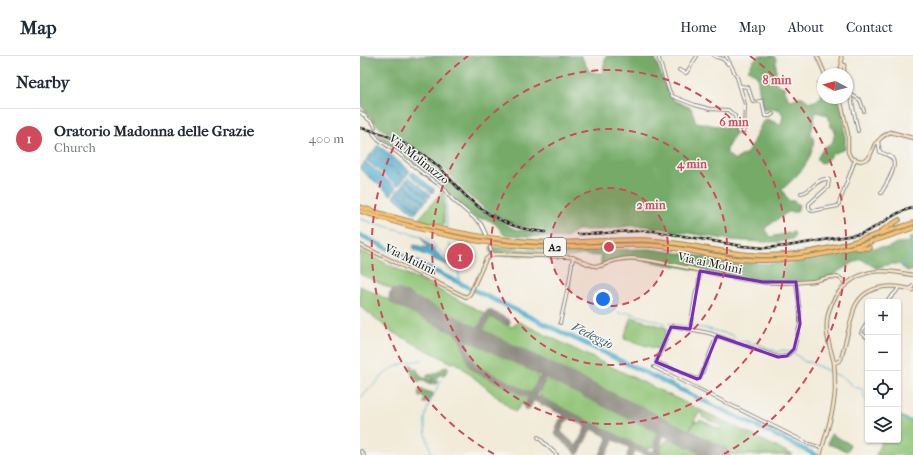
<!DOCTYPE html>
<meta charset="utf-8">
<style>
body{margin:0;font-family:"IM FELL French Canon",serif;background:#f6f6f7;color:#1f2937}
.controls{position:absolute;right:12px;bottom:12px;display:grid;overflow:hidden;border-radius:4px;box-shadow:0 1px 3px #0004}
.controls button{width:36px;height:36px;display:grid;place-items:center;padding:0;border:0;border-bottom:1px solid #e0e1e3;background:#fff;color:#1f2937;font:20px sans-serif}
.compass{position:absolute;left:457px;top:12px;width:36px;height:36px;border-radius:50%;background:#fff;box-shadow:0 1px 3px #0004;rotate:277deg}
.you{position:absolute;left:243px;top:243px;width:14px;height:14px;margin:-10px;border:3px solid #fff;border-radius:50%;background:#1a73e8;box-shadow:0 0 0 6px #1a73e833}
.badge{display:grid;place-items:center;width:26px;height:26px;border-radius:50%;background:#d1495b;color:#fff;font-size:13px;font-weight:700}
.pin{position:absolute;translate:-50% -50%;border:2px solid #fff;box-shadow:0 1px 4px #0006}
.list{margin:0;padding:0;list-style:none}
h2{display:flex;justify-content:space-between;align-items:center;height:52px;margin:0;padding:0 16px;font-size:17px}
h2 small{font-size:13px;font-weight:400;color:#747a83}
.list li{display:grid;grid-template-columns:26px 1fr auto;gap:12px;align-items:center;box-sizing:border-box;height:60px;padding:0 16px;border-top:1px solid #e0e1e3}
.list b{display:block;font-size:15px;white-space:nowrap}
.list p{margin:0;font-size:13px;white-space:nowrap;color:#747a83}
.list em{font-size:13px;font-style:normal;color:#747a83}
.icon{flex:none;width:22px;height:22px;fill:none;stroke:currentColor;stroke-width:2;stroke-linecap:round;stroke-linejoin:round}
.map{position:relative;flex:none;width:553px;height:399px;overflow:hidden}
header{display:flex;align-items:center;gap:24px;box-sizing:border-box;height:56px;padding:0 20px;background:#fff;border-bottom:1px solid #e0e1e3}
header strong{font-size:19px}
nav{display:flex;gap:22px;margin-inline-start:auto;font-size:14px}
main{display:flex}
aside{flex:1;background:#fff}
.map>svg:first-child{display:block}
</style>
<header>
<strong>Map</strong>
<nav><a>Home</a><a>Map</a><a>About</a><a>Contact</a></nav>
</header>
<main>
<aside>
<h2>Nearby<small></small></h2>
<ul class="list">
<li><span class="badge">1</span><div><b>Oratorio Madonna delle Grazie</b><p>Church</p></div><em>400 m</em></li>
</ul>
</aside>
<div class="map">
<svg width="553" height="399" viewBox="0 0 553 399">
<rect width="100%" height="100%" fill="#f6f6f2"/>
<filter id="ink" filterUnits="userSpaceOnUse"><feTurbulence type="fractalNoise" baseFrequency=".025" numOctaves="2"/><feDisplacementMap in="SourceGraphic" scale="8" xChannelSelector="R" yChannelSelector="G"/><feConvolveMatrix kernelMatrix="1 2 1 2 8 2 1 2 1" color-interpolation-filters="sRGB"/></filter>
<filter id="wash" filterUnits="userSpaceOnUse"><feTurbulence type="fractalNoise" baseFrequency=".012" numOctaves="4" result="noise"/><feDisplacementMap in="SourceGraphic" scale="16" xChannelSelector="R" yChannelSelector="G"/><feGaussianBlur stdDeviation="0.9" result="paint"/><feColorMatrix in="noise" values="0 0 0 0 0 0 0 0 0 0 0 0 0 0 0 0 0 1.4 0 .05"/><feComposite in="paint" operator="in"/></filter>
<g filter="url(#wash)">
<rect width="100%" height="100%" fill="#f2ebd9"/>
<g fill="#91c577" stroke="#56704a">
<polygon points="84,133 84,169 58,164"/>
<polygon points="0,194 126,258 119,271 115,273 0,218"/>
<polygon points="0,230 174,315 177,318 178,323 165,349 162,348 155,356 99,309 95,306 92,307 32,276 0,250"/>
<polygon points="128,260 152,271 158,266 161,267 433,399 374,399 329,377 335,365 339,366 340,364 361,374 362,370 342,361 343,359 340,357 338,359 337,359 328,377 123,277 122,272"/>
<polygon points="271,261 307,272 301,294 264,283"/>
<path d="M189 323 294 373 297 379 293 391 288 393 279 390 183 342 180 340C180 333 183 326 189 323Z"/>
<polygon points="538,359 553,366 553,399 516,399 522,384 538,384"/>
<path d="M312 383H316L348 399H299C301 391 303 384 312 383Z"/>
</g>
<g fill="#74aa68" stroke="#486342">
<path d="M0 0H221L229 15 242 18 246 0H294L309 39 315 45 331 52 336 66 373 73 375 78 367 92V98L375 104 388 96 403 65 407 63 421 69 423 59 419 53 402 54 397 19 388 14 394 4 398 0H414L416 3V28L424 31 428 42 430 44C441 42 439 37 449 46 455 46 458 44 462 39L459 23 463 19V42H479L485 70V93L472 98 465 106 461 107 457 103 464 91 470 89 473 85 475 74 471 71 468 59 456 56 455 58 453 70 451 76V79L454 83C451 109 439 117 422 134L429 145H434L439 149 437 156H428L405 172 410 181 434 176 435 179 433 183 418 186H403L370 184 286 170H269L245 174H217L206 182 144 179C137 168 130 161 116 163L93 142 84 130 17 78 63 101 72 107 87 122 101 138 113 148 154 173 185 178V174L160 170 146 165 126 153 106 138 91 120 73 103 20 72 0 49Z"/>
<polygon points="553,180 553,215 547,215 539,208 530,208 516,212 501,203 485,211 472,220 454,225 403,226 272,202 251,206 241,210 241,200 223,199 210,201 132,199 130,191 158,193 203,194 290,193 387,207 428,208 462,203 500,194 520,191 527,192 537,187 551,186 549,182"/>
<polygon points="50,309 52,309 53,313 56,312 61,321 70,324 77,324 78,327 74,328 70,326 71,328 68,328 67,325 57,325 52,319"/>
<path d="M86 310H87L89 313 84 319H78V321L73 323 67 321V319L69 318 72 319C77 317 81 313 86 310Z"/>
<polygon points="60,332 62,334 73,337 72,343 66,347 63,347 65,342 62,340 60,342 58,338"/>
<polygon points="471,378 490,388 489,393 487,395 468,388"/>
</g>
<g fill="#51aecf" stroke="#366576">
<polygon points="18,89 50,115 45,122 13,96"/>
<polygon points="12,97 44,123 38,130 6,104"/>
<polygon points="5,106 37,132 31,139 0,113"/>
<polygon points="53,116 75,134 72,137 50,119"/>
<polygon points="49,121 71,139 69,142 47,124"/>
<polygon points="46,124 68,143 65,146 43,128"/>
<polygon points="43,129 65,147 62,150 40,132"/>
<polygon points="39,133 61,151 58,154 36,136"/>
<polygon points="36,137 58,155 55,158 33,140"/>
<polygon points="61,180 87,207 86,209 53,193 54,189 68,192"/>
</g>
<g fill="none" stroke-linecap="round" stroke-linejoin="round">
<g stroke="#51aecf" stroke-width="1">
<polyline points="86,140 87,173"/>
<polyline points="47,158 48,159"/>
<polyline points="0,163 61,180"/>
<polyline points="66,180 98,215"/>
<polyline points="89,187 99,218 99,227"/>
<polyline points="86,209 91,209"/>
<polyline points="542,212 542,208 547,207 550,203 551,194"/>
<polyline points="258,256 261,258 267,256 303,267 344,272 372,279 380,285 389,286 390,288 396,287 418,296 423,294 434,297 445,306 449,306 484,322 494,331 502,333 505,343 508,345"/>
<path d="M0 342C24 321 26 308 62 304"/>
<polyline points="538,358 544,364 553,364"/>
<path d="M72 399C69 388 64 376 65 364 66 350 76 336 82 323"/>
</g>
<polyline stroke="#51aecf" stroke-width="4.5" points="0,179 456,399"/>
<g stroke="#87847a" stroke-width="7">
<polyline points="99,271 111,308 116,313 279,393 290,398 297,399"/>
<polyline points="117,280 129,257 147,266"/>
<polyline points="177,310 183,315 183,321 188,317 194,318"/>
<polyline points="167,351 183,321"/>
<path d="M211 360C203 360 199 371 198 377L214 392 217 393 219 391"/>
<polyline points="292,365 301,371 300,380 303,376 307,374 319,379"/>
<polyline points="270,389 273,393 270,399"/>
<polyline points="217,395 228,373 226,367"/>
<polyline points="243,399 250,384 248,378"/>
<polyline points="296,399 300,380"/>
</g>
<polyline stroke="#87847a" stroke-width="17" points="37,241 362,399"/>
</g>
</g>
<g filter="url(#ink)">
<g fill="none" stroke-linecap="round" stroke-linejoin="round">
<defs>
<g id="street">
<polyline points="298,0 309,34 312,40 335,49 350,53 368,54 375,60 378,75 382,77 384,74 385,48 377,21 366,0"/>
<polyline points="354,0 363,3 368,8 369,7"/>
<polyline points="319,14 326,17 327,16 337,0"/>
<polyline points="380,30 388,31 393,46 402,45 405,60 410,60 413,58"/>
<polyline points="487,36 500,44 504,55"/>
<polyline points="490,37 498,75"/>
<polyline points="0,56 14,68 15,71"/>
<polyline points="13,77 18,83 38,97 61,116 84,132 92,143 121,168 126,178"/>
<path d="M518 85 520 96C524 98 529 99 532 102 539 110 525 130 521 137"/>
<path d="M441 137C451 137 456 122 467 123L469 124 468 131 449 148V152L452 155 478 150 495 104"/>
<polyline points="130,191 132,199"/>
<polyline points="550,233 553,230"/>
<polyline points="526,246 536,236 539,231"/>
<polyline points="508,265 501,277 508,282"/>
<polyline points="200,267 209,227 213,201"/>
<polyline points="330,273 336,235 338,232 340,215"/>
<polyline points="357,280 340,322 337,323 296,306 311,271 313,270 349,277 418,301 427,300 434,293 440,268 440,256 436,226"/>
<polyline points="294,311 449,388 462,392"/>
<polyline points="178,381 197,399"/>
<polyline points="1,395 4,399"/>
</g>
<g id="secondary">
<polyline points="457,0 465,18"/>
<polyline points="482,8 484,9 484,18"/>
<polyline points="479,18 482,8 481,0"/>
<polyline points="480,42 488,78 488,96 491,102 501,105 509,102 515,88 522,81 530,76 553,82"/>
<path d="M0 189 106 241 110 238 126 203 130 200 135 198 210 201C219 202 228 210 236 210 241 211 245 208 250 206 259 203 270 201 280 203 321 208 361 222 402 226 419 227 437 227 454 225 463 223 471 219 480 222L486 228"/>
<path d="M474 307 479 305 481 303 494 253C503 229 531 227 553 234"/>
<path d="M460 399C466 378 474 356 475 334 475 325 475 315 474 307 472 297 468 287 467 277 464 245 487 217 520 215 531 215 542 217 553 219"/>
</g>
<g id="highway">
<path d="M0 151C57 169 115 183 174 186 211 188 247 183 283 184 321 185 357 197 394 199 449 203 501 184 553 167"/>
<path d="M0 155C57 174 117 189 177 191 214 192 250 188 286 189 318 190 348 200 379 203 441 209 495 192 553 172"/>
<polyline points="521,175 539,164"/>
<polyline points="497,192 510,192"/>
</g>
</defs>
<use href="#street" stroke="#87847a" stroke-width="4"/>
<use href="#secondary" stroke="#87847a" stroke-width="4.5"/>
<use href="#highway" stroke="#87847a" stroke-width="5.5"/>
<use href="#street" stroke="#fff" stroke-width="2"/>
<use href="#secondary" stroke="#fce5c4" stroke-width="2.5"/>
<use href="#highway" stroke="#f8bf6c" stroke-width="3.5"/>
<defs>
<g id="rail">
<path d="M0 72C23 75 62 95 79 111 89 121 97 132 108 142 129 161 156 174 185 176"/>
<path d="M218 178C243 179 268 173 294 175L382 190 405 192 427 190 500 178C520 172 532 156 553 152"/>
</g>
</defs>
<use href="#rail" stroke="#1c1c1c" stroke-width="2.5"/>
<use href="#rail" stroke="#f6f6f2" stroke-width="1" stroke-dasharray="3" stroke-linecap="butt"/>
</g>
</g>
<path fill="none" stroke="#7b2cbf" stroke-width="3" stroke-linejoin="round" d="M340 215 403 226H436L440 268 434 293 427 300 418 301 357 280 340 322 337 323 296 306 311 271 330 273Z"/>
<circle cx="249" cy="191" r="59" fill="#d1495b" fill-opacity=".12"/>
<g fill="none" stroke="#d1495b" stroke-width="2" stroke-dasharray="7 5">
<circle cx="249" cy="191" r="59"/>
<circle cx="249" cy="191" r="118"/>
<circle cx="249" cy="191" r="177"/>
<path d="M134 398A237 237 0 0 1 108 0M390 0A237 237 0 0 1 364 398"/>
</g>
<g text-anchor="middle" stroke-width="3" stroke-linejoin="round" paint-order="stroke">
<rect fill="#f6f6f2" stroke="#5d5d5c" stroke-width="1" x="184" y="182" width="22" height="18" rx="3"/>
<g font-size="11" font-weight="bold" fill="#1c1c1c">
<text x="195" y="195">A2</text>
</g>
<g font-size="12" fill="#1c1c1c" stroke="#f6f6f2">
<text transform="translate(59 103) rotate(38)" y="4">Via Molinazzo</text>
<text transform="translate(50 203) rotate(26)" y="4">Via Mulini</text>
<text transform="translate(350 207) rotate(12)" y="4">Via ai Molini</text>
</g>
<g font-size="13" font-style="italic" fill="#345e6d" stroke="#f6f6f2">
<text transform="translate(233 279) rotate(26)" y="5">Vedeggio</text>
</g>
</g>
<circle cx="249" cy="191" r="6" fill="#d1495b" stroke="#f6f6f2" stroke-width="2"/>
<g font-size="12" text-anchor="middle" font-weight="bold" fill="#d1495b" stroke="#f6f6f2" stroke-width="3" stroke-linejoin="round" paint-order="stroke">
<text x="417" y="28">8 min</text>
<text x="374" y="70">6 min</text>
<text x="332" y="112">4 min</text>
<text x="291" y="153">2 min</text>
</g>
</svg>
<div class="controls">
<button>+</button>
<button>−</button>
<button><svg class="icon" aria-label="locate" viewBox="0 0 24 24"><circle cx="12" cy="12" r="6"/><path d="M12 2v4M12 18v4M2 12h4M18 12h4"/></svg></button>
<button><svg class="icon" aria-label="layers" viewBox="0 0 24 24"><path d="M12 4l9 5-9 5-9-5zM3 14l9 5 9-5"/></svg></button>
</div>
<svg class="compass" viewBox="-18 -18 36 36"><path d="M0-13l5 13h-10z" fill="#e53935"/><path d="M0 13l5-13h-10z" fill="#747a83"/></svg>
<div class="you"></div>
<div class="pin badge" style="left:100px;top:200px">1</div>
</div>
</main>
